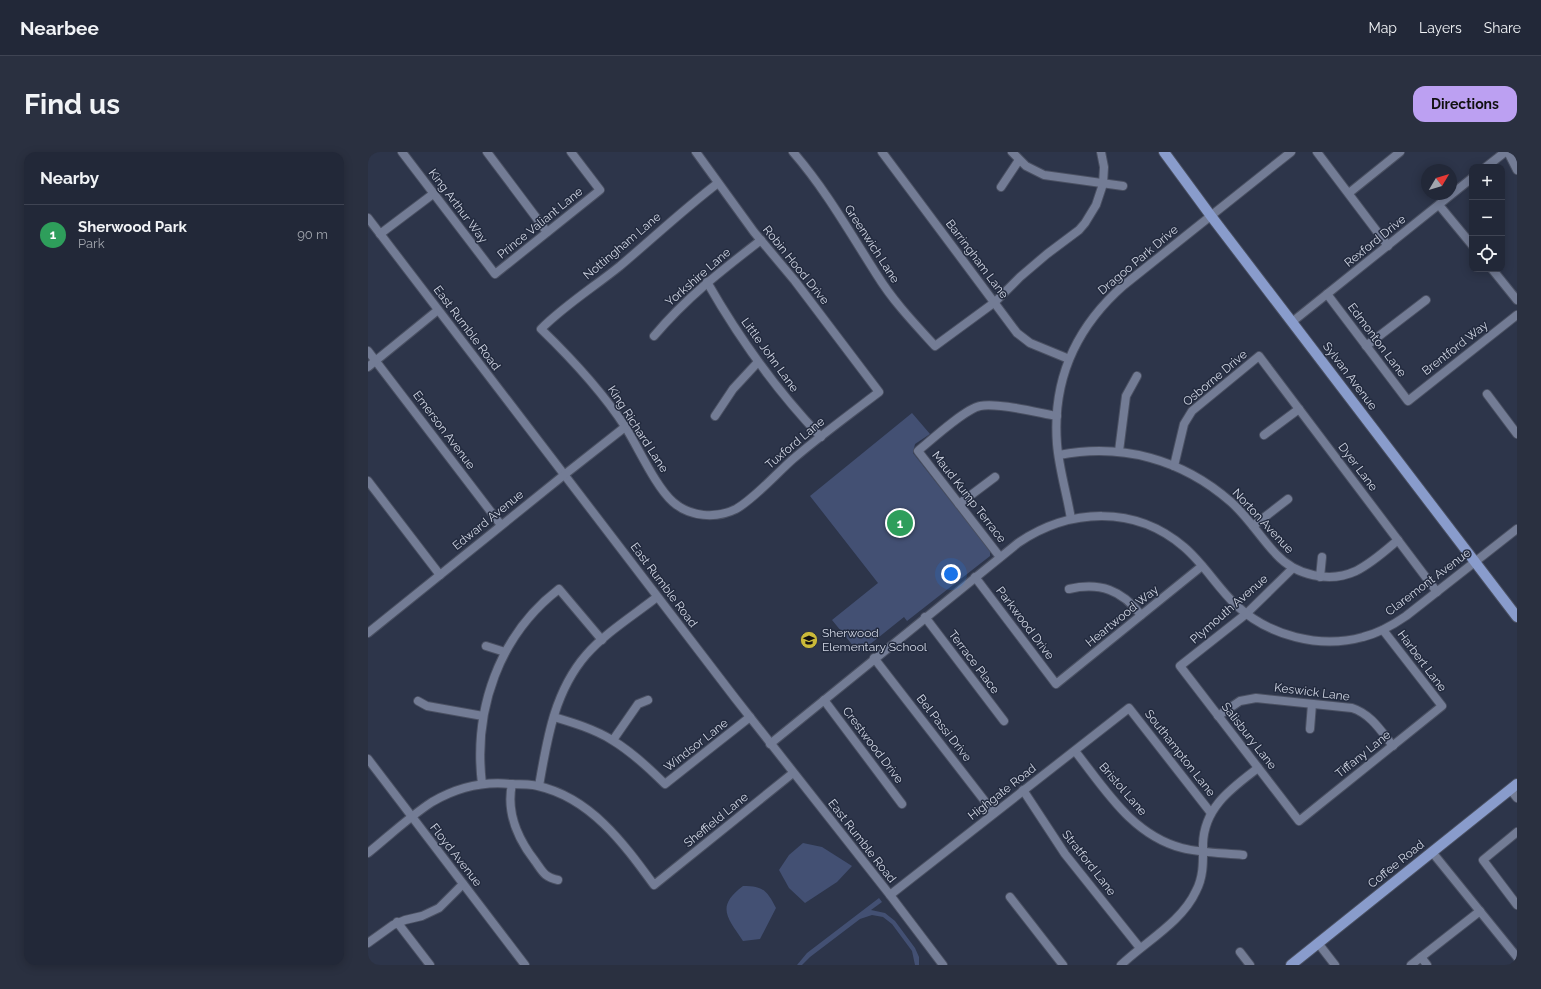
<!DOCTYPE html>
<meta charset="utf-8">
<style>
body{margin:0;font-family:Raleway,sans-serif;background:#2a3040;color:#f1f3f6}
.controls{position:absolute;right:12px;top:12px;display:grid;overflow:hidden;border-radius:8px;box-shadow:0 2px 10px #0003}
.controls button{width:36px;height:36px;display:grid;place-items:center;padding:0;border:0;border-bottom:1px solid #3f4453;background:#222838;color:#f1f3f6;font:20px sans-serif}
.compass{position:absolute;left:1053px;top:12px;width:36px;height:36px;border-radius:50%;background:#222838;box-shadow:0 2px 10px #0003;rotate:52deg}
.you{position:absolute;left:583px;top:422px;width:14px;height:14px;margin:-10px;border:3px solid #fff;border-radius:50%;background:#1a73e8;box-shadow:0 0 0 6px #1a73e833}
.badge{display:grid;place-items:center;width:26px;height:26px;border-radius:50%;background:#bca0f2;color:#fff;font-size:13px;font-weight:700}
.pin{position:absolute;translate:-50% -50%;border:2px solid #fff;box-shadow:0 1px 4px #0006}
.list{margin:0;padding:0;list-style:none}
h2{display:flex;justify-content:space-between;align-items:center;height:52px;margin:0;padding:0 16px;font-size:17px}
h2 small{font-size:13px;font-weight:400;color:#a2a6ae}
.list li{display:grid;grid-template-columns:26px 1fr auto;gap:12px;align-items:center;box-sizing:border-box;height:60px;padding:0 16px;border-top:1px solid #3f4453}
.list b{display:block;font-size:15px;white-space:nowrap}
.list p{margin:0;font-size:13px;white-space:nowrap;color:#a2a6ae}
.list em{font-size:13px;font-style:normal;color:#a2a6ae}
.icon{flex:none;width:22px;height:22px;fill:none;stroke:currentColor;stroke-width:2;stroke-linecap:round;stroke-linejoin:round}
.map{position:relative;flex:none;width:1149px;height:813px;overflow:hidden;border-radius:12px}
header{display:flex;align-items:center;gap:24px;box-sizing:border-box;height:56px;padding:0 20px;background:#222838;border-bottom:1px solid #3f4453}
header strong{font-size:19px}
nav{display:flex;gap:22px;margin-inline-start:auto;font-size:14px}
.intro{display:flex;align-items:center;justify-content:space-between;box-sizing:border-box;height:96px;padding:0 24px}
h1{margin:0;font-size:28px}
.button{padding:10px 18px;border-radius:12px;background:#bca0f2;color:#111;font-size:14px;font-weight:700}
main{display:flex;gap:24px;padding:0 24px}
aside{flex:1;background:#222838;border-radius:12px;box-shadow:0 2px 10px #0003}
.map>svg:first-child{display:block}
</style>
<header>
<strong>Nearbee</strong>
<nav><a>Map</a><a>Layers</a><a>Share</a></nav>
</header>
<div class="intro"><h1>Find us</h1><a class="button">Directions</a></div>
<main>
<aside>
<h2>Nearby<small></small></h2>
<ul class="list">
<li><span class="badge" style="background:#2e9e5b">1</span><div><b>Sherwood Park</b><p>Park</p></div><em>90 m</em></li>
</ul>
</aside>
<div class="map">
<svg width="1149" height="813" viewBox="0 0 1149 813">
<rect width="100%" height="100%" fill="#2d354a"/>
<g fill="#435073">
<polygon points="544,261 562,282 547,292 545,301 622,399 622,404 539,469 536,465 491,501 464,468 510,431 442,344"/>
<polygon points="435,691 454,695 484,714 469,730 437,751 421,736 411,718 421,703"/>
<path d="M375 734C396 734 399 739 408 756L392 787 375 789C360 766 347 755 375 734Z"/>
<polygon points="511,746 514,750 503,758 517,761 527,769 547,796 551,805 551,813 547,813 544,799 524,772 515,765 504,763 492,767 442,805 434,813 429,813 439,801"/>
</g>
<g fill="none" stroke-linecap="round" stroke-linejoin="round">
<defs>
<g id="minor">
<polyline points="34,0 127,122 232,38 203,0"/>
<polyline points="119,0 179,80"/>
<path d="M328 0 386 80 427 129 511 240C482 262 452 284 425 307 408 322 386 347 368 357 348 367 322 365 305 350 288 335 271 297 258 276 234 239 204 207 173 177 197 153 226 135 252 114 285 86 316 57 350 31"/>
<path d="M425 0C458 38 482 81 509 123 525 149 546 171 567 194L627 150 652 125 679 102 711 78 717 71 728 53 735 32 736 15 733 0"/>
<polyline points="514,0 649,181 662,191 701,207"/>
<polyline points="644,0 658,14 676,23 755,34"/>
<polyline points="949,0 1020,94"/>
<polyline points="1140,0 1149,18"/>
<polyline points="1118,15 1137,0"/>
<polyline points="633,35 651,8"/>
<polyline points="981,41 1032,0"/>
<polyline points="1071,53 1104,93"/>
<polyline points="0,66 367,546 522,743 575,813"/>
<polyline points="12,82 65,42"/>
<polyline points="1124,117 1149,148"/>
<path d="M339 130C371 186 408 238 453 285"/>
<polyline points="959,142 1040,249 1149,163"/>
<polyline points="924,170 1104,26"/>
<path d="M286 184C319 145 353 119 393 88"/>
<polyline points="998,194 1058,148"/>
<polyline points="0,199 133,373"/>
<polyline points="0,215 70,158"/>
<polyline points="1119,242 1149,282"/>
<polyline points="347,264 365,237 390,210"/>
<polyline points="896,283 931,257"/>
<polyline points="751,299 758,244 769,224"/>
<path d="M691 303C754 291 814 307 863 350 880 365 892 385 908 402 928 424 962 431 988 419 1004 411 1017 399 1030 388"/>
<polyline points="806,314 816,272 824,259 891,204 1069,440"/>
<polyline points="0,329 72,423"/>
<polyline points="591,352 627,325"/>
<path d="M703 367C699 342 691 317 689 292 684 227 708 175 756 133L923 0"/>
<polyline points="885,374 920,347"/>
<path d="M632 405 550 299C563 288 597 257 612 254 629 250 671 261 689 264"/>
<polyline points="925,416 878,462 812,514 931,669 1074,554 1015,478"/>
<polyline points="607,425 688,532 834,414"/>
<polyline points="952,425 954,405"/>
<path d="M701 437C732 430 754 438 773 463"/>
<polyline points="557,465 636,569"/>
<polyline points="0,481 196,323 257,275"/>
<polyline points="118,494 137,500"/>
<polyline points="506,506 626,661"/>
<polyline points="456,548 534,652"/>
<polyline points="50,549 59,554 115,564"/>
<path d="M850 564 872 549 888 546 984 556C1003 562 1013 579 1025 594"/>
<path d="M186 565C206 571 226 577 244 588 264 600 281 616 297 632L382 565"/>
<polyline points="942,577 944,552"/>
<polyline points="245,588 270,552 280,548"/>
<path d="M402 592 650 391C702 356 767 353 816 395 836 412 849 435 868 453 901 484 952 497 995 485 1011 481 1025 473 1038 464L1149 377"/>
<path d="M707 599C737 637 764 683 814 696 834 701 855 701 875 703"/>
<polyline points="0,607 157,813"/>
<path d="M114 632C105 558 131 483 191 437L234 488"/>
<path d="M144 632C138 660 150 687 167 709 175 720 176 725 190 728"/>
<path d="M171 634C179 588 186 540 218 503 237 481 266 463 289 445"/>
<polyline points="1142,637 1149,646"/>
<polyline points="655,638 697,702 772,796"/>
<polyline points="1149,680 1115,708 1149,753"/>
<polyline points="1064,700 1149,805"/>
<path d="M0 701C21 684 41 665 64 650 88 636 115 629 143 632 152 632 162 632 170 634 223 646 256 692 286 733L425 621"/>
<polyline points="522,743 761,556 843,661"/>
<polyline points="642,745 695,813"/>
<polyline points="29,770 62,813"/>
<polyline points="0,791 25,773 37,768 54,764 71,756 95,732"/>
<polyline points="950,791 967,813"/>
<polyline points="872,800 882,813"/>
<polyline points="1053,805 1059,813"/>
<path d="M753 813C777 790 814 770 828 739 836 724 835 708 835 692 836 655 864 636 890 616"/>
<polyline points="1043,813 1112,759"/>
</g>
<g id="major">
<polyline points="796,0 843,64 1149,465"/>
<polyline points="923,813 1149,632"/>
</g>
</defs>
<use href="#minor" stroke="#4a5062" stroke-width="10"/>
<use href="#major" stroke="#4a5062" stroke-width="12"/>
<use href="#minor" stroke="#737c95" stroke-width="8"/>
<use href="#major" stroke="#899ccc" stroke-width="10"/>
</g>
<defs>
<symbol id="school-disc" viewBox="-11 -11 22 22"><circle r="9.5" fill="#cbba39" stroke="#232b3f"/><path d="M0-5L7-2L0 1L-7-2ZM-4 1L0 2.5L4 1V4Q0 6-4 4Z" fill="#111"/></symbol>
</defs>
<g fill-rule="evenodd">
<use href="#school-disc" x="431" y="478" width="20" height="20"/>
</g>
<g text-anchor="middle" stroke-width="3" stroke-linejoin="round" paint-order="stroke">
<g font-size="12" fill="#d1d6e4" stroke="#232b3f">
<text transform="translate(90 54) rotate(53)" y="4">King Arthur Way</text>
<text transform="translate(172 71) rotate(-39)" y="4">Prince Valiant Lane</text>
<text transform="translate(1007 89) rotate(-39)" y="4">Rexford Drive</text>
<text transform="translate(504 92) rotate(57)" y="4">Greenwich Lane</text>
<text transform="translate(254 94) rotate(-40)" y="4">Nottingham Lane</text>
<text transform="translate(609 107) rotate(53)" y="4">Barringham Lane</text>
<text transform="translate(770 108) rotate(-40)" y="4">Dragoo Park Drive</text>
<text transform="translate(428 113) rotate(51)" y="4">Robin Hood Drive</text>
<text transform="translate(330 125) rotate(-41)" y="4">Yorkshire Lane</text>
<text transform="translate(99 176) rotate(53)" y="4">East Rumble Road</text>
<text transform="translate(1009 188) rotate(53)" y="4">Edmonton Lane</text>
<text transform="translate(1087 196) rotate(-38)" y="4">Brentford Way</text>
<text transform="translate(402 203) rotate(54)" y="4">Little John Lane</text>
<text transform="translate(982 224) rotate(53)" y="4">Sylvan Avenue</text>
<text transform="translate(847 226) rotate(-40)" y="4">Osborne Drive</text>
<text transform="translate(270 277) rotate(57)" y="4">King Richard Lane</text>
<text transform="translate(76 278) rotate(53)" y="4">Emerson Avenue</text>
<text transform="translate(427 291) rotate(-40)" y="4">Tuxford Lane</text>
<text transform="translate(990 315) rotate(53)" y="4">Dyer Lane</text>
<text transform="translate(601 345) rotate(52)" y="4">Maud Kump Terrace</text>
<text transform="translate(120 368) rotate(-39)" y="4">Edward Avenue</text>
<text transform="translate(895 369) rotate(47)" y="4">Norton Avenue</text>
<text transform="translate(1060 430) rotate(-37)" y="4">Claremont Avenue</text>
<text transform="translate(296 433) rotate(53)" y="4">East Rumble Road</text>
<text transform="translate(861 457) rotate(-41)" y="4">Plymouth Avenue</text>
<text transform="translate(754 464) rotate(-39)" y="4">Heartwood Way</text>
<text transform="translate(657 471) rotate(53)" y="4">Parkwood Drive</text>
<text transform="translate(1054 509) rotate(53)" y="4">Harbert Lane</text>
<text transform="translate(606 510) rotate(53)" y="4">Terrace Place</text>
<text transform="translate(944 540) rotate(7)" y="4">Keswick Lane</text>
<text transform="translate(576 576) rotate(52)" y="4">Bel Passi Drive</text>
<text transform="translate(881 584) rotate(52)" y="4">Salisbury Lane</text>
<text transform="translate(328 593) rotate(-38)" y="4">Windsor Lane</text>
<text transform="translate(505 593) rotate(53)" y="4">Crestwood Drive</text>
<text transform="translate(812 601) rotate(52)" y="4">Southampton Lane</text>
<text transform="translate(995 602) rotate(-39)" y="4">Tiffany Lane</text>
<text transform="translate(755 637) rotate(49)" y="4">Bristol Lane</text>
<text transform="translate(634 640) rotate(-38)" y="4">Highgate Road</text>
<text transform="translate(348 668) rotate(-39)" y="4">Sheffield Lane</text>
<text transform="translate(494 689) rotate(52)" y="4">East Rumble Road</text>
<text transform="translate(88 703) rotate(52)" y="4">Floyd Avenue</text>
<text transform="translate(721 711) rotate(52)" y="4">Stratford Lane</text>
<text transform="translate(1028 712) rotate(-39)" y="4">Coffee Road</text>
</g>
<g font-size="12" fill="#d1d6e4" stroke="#232b3f" text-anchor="start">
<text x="454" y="485">Sherwood<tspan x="454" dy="14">Elementary School</tspan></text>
</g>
</g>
</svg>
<div class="controls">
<button>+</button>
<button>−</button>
<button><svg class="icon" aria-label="locate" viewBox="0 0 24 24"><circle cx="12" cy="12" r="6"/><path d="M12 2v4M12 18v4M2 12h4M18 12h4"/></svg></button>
</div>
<svg class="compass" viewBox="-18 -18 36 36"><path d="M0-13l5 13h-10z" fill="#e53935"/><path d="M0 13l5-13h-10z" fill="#a2a6ae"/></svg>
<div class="you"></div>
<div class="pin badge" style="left:532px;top:371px;background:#2e9e5b">1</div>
</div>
</main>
